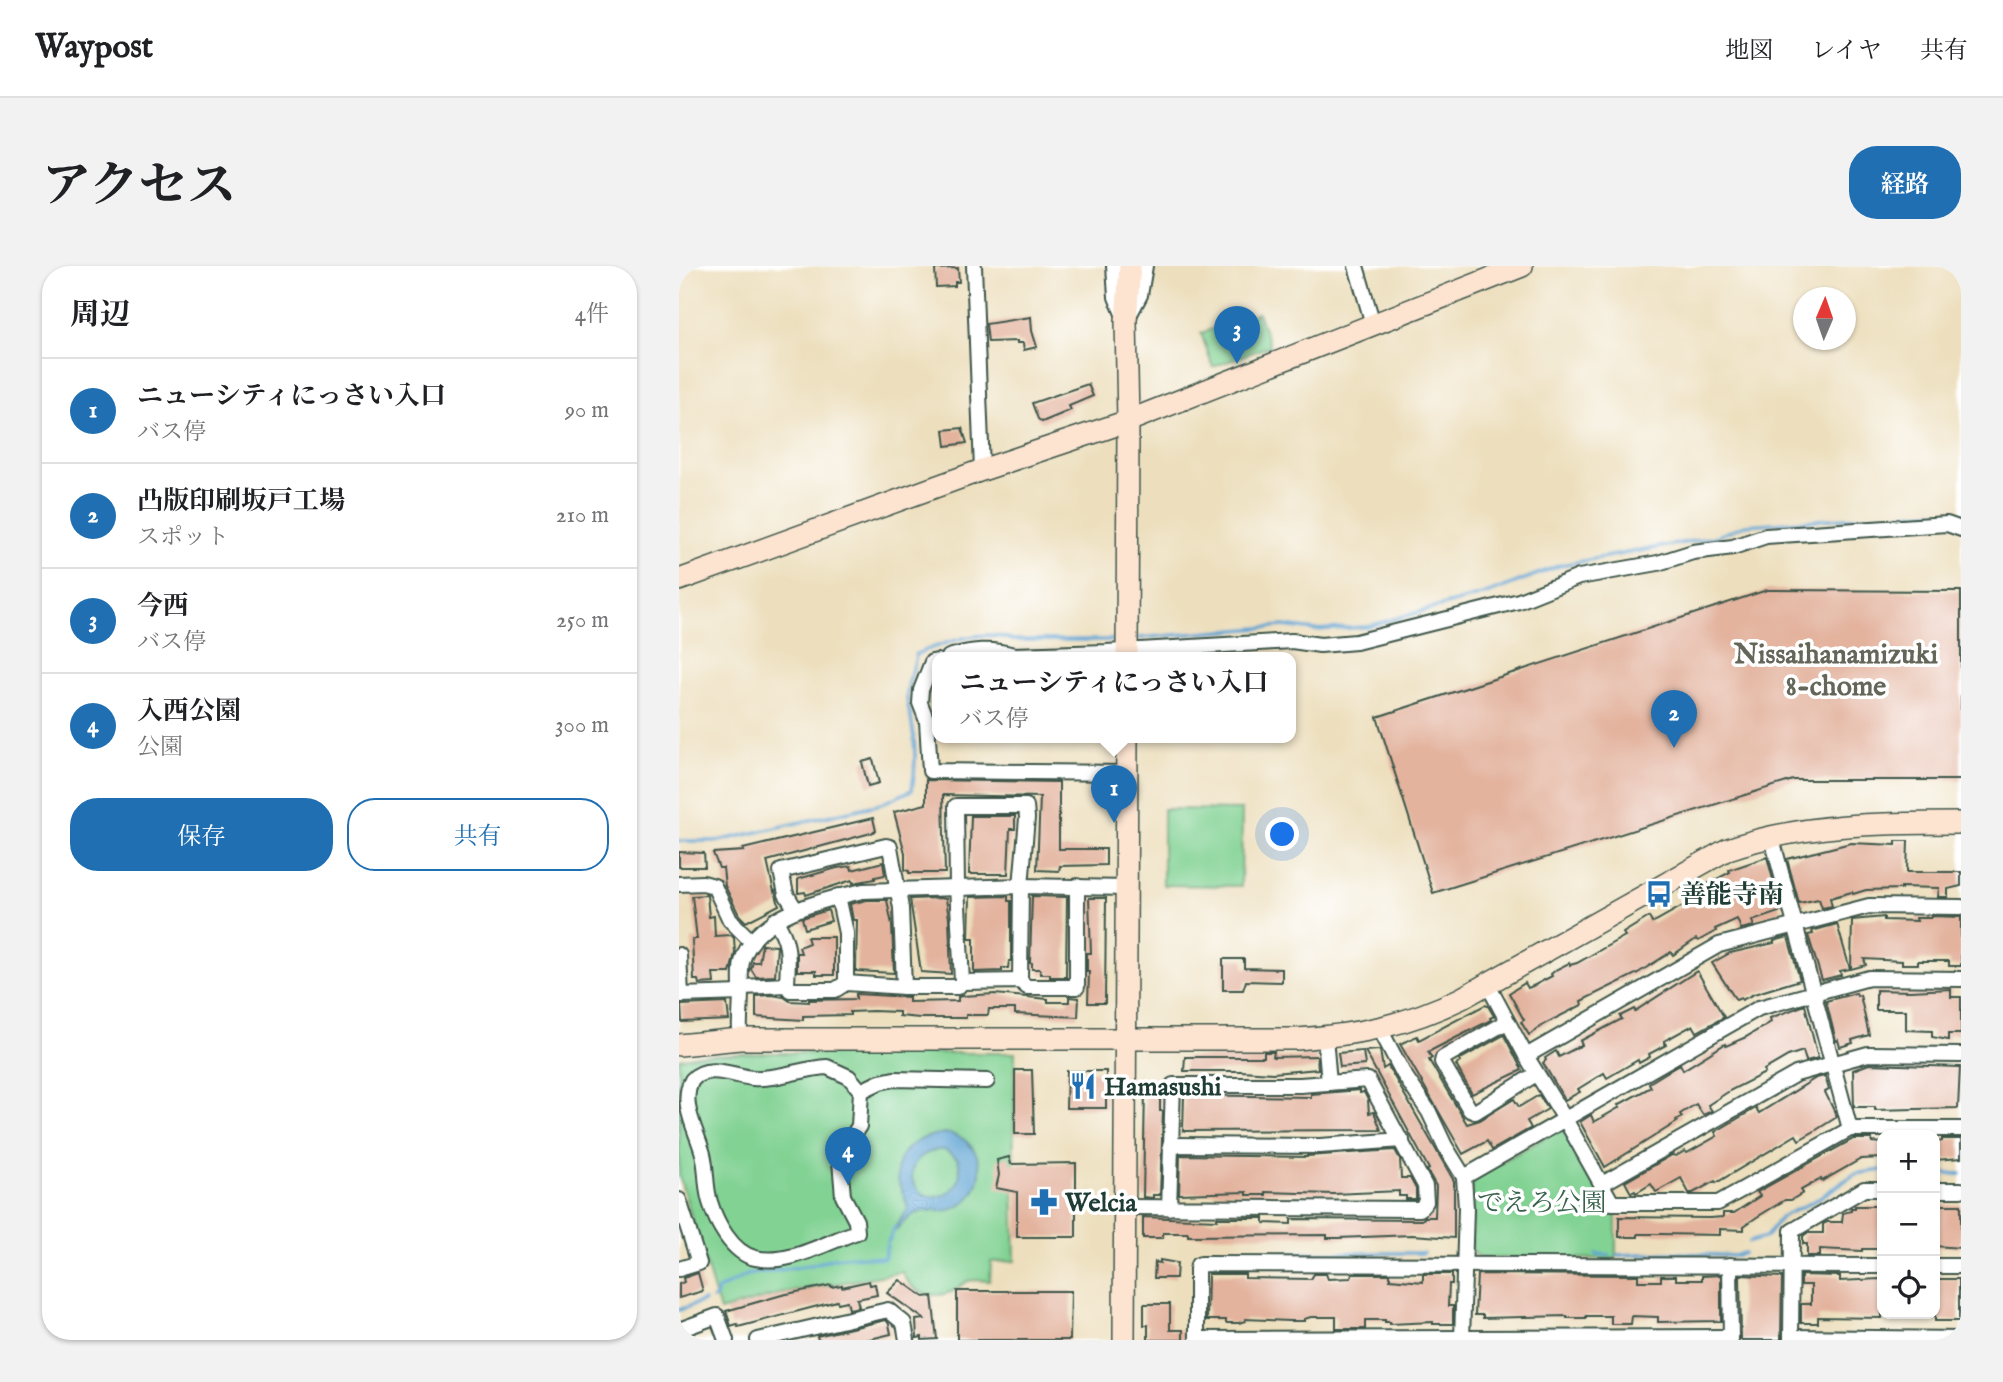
<!DOCTYPE html>
<html lang="ja">
<meta charset="utf-8">
<style>
body{margin:0;font-family:"IM FELL English","Noto Serif JP",serif;background:#f2f2f2;color:#202124}
.controls{position:absolute;right:21px;bottom:21px;display:grid;overflow:hidden;border-radius:14px;box-shadow:0 2px 5px #0004}
.controls button{width:63px;height:63px;display:grid;place-items:center;padding:0;border:0;border-bottom:2px solid #e0e0e0;background:#fff;color:#202124;font:35px sans-serif}
.compass{position:absolute;left:1114px;top:21px;width:63px;height:63px;border-radius:50%;background:#fff;box-shadow:0 2px 5px #0004;rotate:2deg}
.you{position:absolute;left:604px;top:569px;width:24px;height:24px;margin:-18px;border:5px solid #fff;border-radius:50%;background:#1a73e8;box-shadow:0 0 0 10px #1a73e833}
.badge{display:grid;place-items:center;width:46px;height:46px;border-radius:50%;background:#1f6fb2;color:#fff;font-size:23px;font-weight:700}
.pin{position:absolute;translate:-50% -58px;filter:drop-shadow(0 2px 4px #0008)}
.pin::after{content:'';position:absolute;top:37px;width:24px;height:21px;background:inherit;clip-path:polygon(0 0,100% 0,50% 100%)}
.popup{position:absolute;left:253px;top:386px;width:364px;height:91px;box-sizing:border-box;display:grid;place-content:center;border-radius:14px;background:#fff;filter:drop-shadow(0 2px 5px #0005);font-size:23px;white-space:nowrap;color:#757577}
.popup b{font-size:26px;color:#202124}
.popup::after{content:'';position:absolute;left:50%;top:100%;margin-left:-14px;border:14px solid transparent;border-top-color:#fff}
.list{margin:0;padding:0;list-style:none}
h2{display:flex;justify-content:space-between;align-items:center;height:91px;margin:0;padding:0 28px;font-size:30px}
h2 small{font-size:23px;font-weight:400;color:#757577}
.list li{display:grid;grid-template-columns:46px 1fr auto;gap:21px;align-items:center;box-sizing:border-box;height:105px;padding:0 28px;border-top:2px solid #e0e0e0}
.list b{display:block;font-size:26px;white-space:nowrap}
.list p{margin:0;font-size:23px;white-space:nowrap;color:#757577}
.list em{font-size:23px;font-style:normal;color:#757577}
.actions{display:flex;gap:14px;padding:21px 28px}
.actions a{flex:1;padding:16px 0;border:2px solid #1f6fb2;border-radius:28px;text-align:center;font-size:24px;color:#1f6fb2}
.actions .main{background:#1f6fb2;color:#fff}
.icon{flex:none;width:38px;height:38px;fill:none;stroke:currentColor;stroke-width:2;stroke-linecap:round;stroke-linejoin:round}
.map{position:relative;flex:none;width:1282px;height:1074px;overflow:hidden;border-radius:28px}
header{display:flex;align-items:center;gap:42px;box-sizing:border-box;height:98px;padding:0 35px;background:#fff;border-bottom:2px solid #e0e0e0}
header strong{font-size:33px}
nav{display:flex;gap:38px;margin-inline-start:auto;font-size:24px}
.intro{display:flex;align-items:center;justify-content:space-between;box-sizing:border-box;height:168px;padding:0 42px}
h1{margin:0;font-size:49px}
.button{padding:18px 32px;border-radius:28px;background:#1f6fb2;color:#fff;font-size:24px;font-weight:700}
main{display:flex;gap:42px;padding:0 42px}
aside{flex:1;background:#fff;border-radius:28px;box-shadow:0 2px 5px #0004}
.map>svg:first-child{display:block}
</style>
<header>
<strong>Waypost</strong>
<nav><a>地図</a><a>レイヤ</a><a>共有</a></nav>
</header>
<div class="intro"><h1>アクセス</h1><a class="button">経路</a></div>
<main>
<aside>
<h2>周辺<small>4件</small></h2>
<ul class="list">
<li><span class="badge">1</span><div><b>ニューシティにっさい入口</b><p>バス停</p></div><em>90 m</em></li>
<li><span class="badge">2</span><div><b>凸版印刷坂戸工場</b><p>スポット</p></div><em>210 m</em></li>
<li><span class="badge">3</span><div><b>今西</b><p>バス停</p></div><em>250 m</em></li>
<li><span class="badge">4</span><div><b>入西公園</b><p>公園</p></div><em>300 m</em></li>
</ul>
<div class="actions"><a class="main">保存</a><a>共有</a></div>
</aside>
<div class="map">
<svg width="1282" height="1074" viewBox="0 0 1282 1074">
<rect width="100%" height="100%" fill="#fff"/>
<filter id="ink" filterUnits="userSpaceOnUse"><feTurbulence type="fractalNoise" baseFrequency=".0143" numOctaves="2"/><feDisplacementMap in="SourceGraphic" scale="14" xChannelSelector="R" yChannelSelector="G"/><feConvolveMatrix kernelMatrix="1 2 1 2 8 2 1 2 1" color-interpolation-filters="sRGB"/></filter>
<filter id="wash" filterUnits="userSpaceOnUse"><feTurbulence type="fractalNoise" baseFrequency=".00686" numOctaves="4" result="noise"/><feDisplacementMap in="SourceGraphic" scale="28" xChannelSelector="R" yChannelSelector="G"/><feGaussianBlur stdDeviation="1.57" result="paint"/><feColorMatrix in="noise" values="0 0 0 0 0 0 0 0 0 0 0 0 0 0 0 0 0 1.4 0 .05"/><feComposite in="paint" operator="in"/></filter>
<g filter="url(#wash)">
<rect width="100%" height="100%" fill="#eddfbd"/>
<g fill="#81d293" stroke="#508864" stroke-width="2">
<polygon points="579,47 591,80 534,101 522,67"/>
<polygon points="484,543 563,544 562,620 484,619"/>
<path d="M93 787H336L334 913 336 995 312 996 311 1015C305 1015 294 1013 289 1015 284 1017 279 1023 274 1025 253 1034 232 1027 223 1006L100 1028 41 1045 0 910V793L19 789Z"/>
<polygon points="881,863 886,865 937,942 937,993 802,992 793,985 793,917 798,910"/>
</g>
<path fill="#5da3d2" stroke="#3e7083" stroke-width="2" fill-rule="evenodd" d="M266 867C279 869 286 872 294 883 310 905 297 937 271 944 260 947 249 942 238 947 229 951 223 957 217 964L216 961 229 943C228 934 223 926 220 917 211 885 240 870 266 867ZM258 884H266L279 893C282 907 283 918 269 927 237 945 212 894 258 884Z"/>
<g fill="none" stroke-linecap="round" stroke-linejoin="round">
<g stroke="#5da3d2" stroke-width="3.5">
<polyline points="460,372 605,360 636,364 686,361 810,327 882,299 1036,271 1066,259 1253,246 1282,250"/>
<path d="M0 575H39L202 538 233 524C237 502 237 480 233 458 232 449 228 440 228 431 227 416 236 403 237 388 266 377 304 361 334 374H435"/>
<polyline points="1256,907 1282,908"/>
<polyline points="209,976 216,961"/>
<polyline points="1070,976 1087,971 1102,951 1135,935 1176,908 1203,904"/>
<polyline points="538,987 744,987"/>
<polyline points="917,988 931,989"/>
<polyline points="938,989 997,987 1056,990 1065,987"/>
<polyline points="34,1033 37,1031 39,1024 68,1009 132,999 155,992 176,990 205,992 208,980"/>
<polyline points="0,1044 25,1035"/>
</g>
</g>
<g id="blocks">
<g fill="#e3b39e">
<polygon points="279,2 280,16 276,16 276,20 257,21 256,3"/>
<polygon points="352,51 353,65 358,81 345,84 344,77 338,77 338,75 309,76 307,58"/>
<polygon points="409,118 414,130 390,140 392,144 363,156 359,153 353,137"/>
<polygon points="283,162 288,177 267,180 265,164"/>
<polygon points="1088,324 1282,325 1282,514 1114,514 754,627 698,451"/>
<polygon points="194,493 200,517 189,520 183,496"/>
<polygon points="247,514 380,516 380,583 427,583 427,599 381,600 380,605 358,604 361,531 264,529 266,607 230,607 230,605 226,604 226,587 215,546 247,538"/>
<polygon points="292,550 336,550 336,563 331,563 329,608 290,608"/>
<polygon points="194,552 197,565 192,567 88,595 95,626 96,625 100,639 67,656 60,649 46,620 44,602 40,602 34,587 65,585 64,583"/>
<polygon points="1217,575 1229,575 1228,606 1282,606 1282,620 1269,623 1269,631 1259,631 1260,622 1222,621 1222,623 1187,624 1174,628 1173,626 1151,632 1153,640 1143,642 1140,633 1120,637 1108,593 1172,577 1217,579"/>
<polygon points="0,586 25,587 26,601 0,601"/>
<polygon points="1088,591 1102,644 1100,646 1073,655 1075,660 1062,663 1058,653 1036,663 1037,665 1019,675 1017,673 994,689 992,686 959,707 902,735 903,739 867,757 850,769 842,756 845,754 830,727 846,717 849,722 856,719 873,710 872,708 878,703 890,697 891,699 898,697 946,670 944,667 970,651 973,657 1016,633 1012,627 1051,606 1050,604"/>
<polygon points="204,596 206,609 196,611 196,613 174,617 173,614 127,629 126,626 119,627 119,613 158,602 172,600 173,604"/>
<polygon points="28,629 30,651 35,650 36,670 52,669 55,672 56,687 51,707 34,707 35,717 20,718 19,714 15,714 13,673 18,673 13,630"/>
<polygon points="329,630 329,635 332,635 332,695 330,695 329,702 323,702 323,705 295,706 295,672 290,672 291,631"/>
<polygon points="353,630 388,631 387,711 371,711 371,708 361,708 361,703 353,703 353,697 351,697"/>
<polygon points="260,632 267,633 270,652 272,708 242,706 231,633"/>
<polygon points="410,632 427,632 426,737 409,737 410,706 408,706 408,687 412,687"/>
<polygon points="188,634 208,634 213,659 215,707 177,705 178,654 174,654 171,638"/>
<polygon points="149,644 152,655 126,663 123,652"/>
<polygon points="1252,650 1282,651 1282,700 1270,700 1270,695 1239,695 1239,698 1223,698 1223,695 1185,693 1187,699 1172,703 1173,654 1205,651 1205,654 1238,655 1237,652 1252,652"/>
<polygon points="1158,658 1171,703 1161,705 1162,709 1143,714 1129,669 1134,668 1133,665"/>
<polygon points="128,671 155,671 155,709 137,709 137,705 118,705 118,687 122,687 120,681 130,677"/>
<polygon points="1109,671 1121,714 1075,728 1063,734 1062,732 1057,734 1033,697 1051,687 1095,677 1095,675"/>
<polygon points="83,679 98,680 96,710 77,711 72,703 74,696 80,696"/>
<polygon points="544,693 565,693 565,702 603,703 603,716 567,715 564,724 544,724"/>
<polygon points="1018,705 1045,751 1018,766 1014,759 985,775 987,779 970,788 971,791 960,797 959,794 928,812 925,807 899,823 901,826 886,834 864,797 867,794 866,792 877,785 880,791 903,779 901,775 943,753 941,750 955,743 956,745"/>
<polygon points="1272,723 1272,731 1282,731 1282,768 1269,768 1269,774 1253,771 1253,765 1227,764 1227,744 1197,744 1197,724 1231,725"/>
<polygon points="1177,727 1178,730 1181,729 1190,769 1173,774 1174,777 1161,781 1159,774 1157,775 1147,735"/>
<polygon points="177,728 230,731 230,736 279,735 279,731 283,730 316,728 369,733 369,736 390,736 390,731 400,732 399,751 336,748 336,743 310,743 309,749 287,749 287,752 241,752 220,750 220,746 194,745 171,746 171,749 124,750 124,754 77,751 77,730 93,729 105,731 111,735 130,736 130,734 177,733"/>
<polygon points="48,737 50,754 3,756 2,739"/>
<polygon points="806,739 809,740 815,750 811,752 812,754 749,786 753,792 750,794 770,828 788,858 801,854 835,833 840,841 860,829 869,843 848,855 852,862 813,884 808,875 784,888 721,778 738,770 740,774"/>
<polygon points="1126,739 1139,792 1127,795 1124,785 1109,790 1085,804 1086,807 1052,824 1029,839 1033,845 1024,849 1017,838 1001,848 1003,851 997,854 998,856 926,901 901,856 912,849 915,856 941,841 939,839 972,821 970,817 1001,798 1004,804 1046,778 1047,780 1067,771 1092,756 1091,752"/>
<polygon points="825,769 843,804 793,828 777,799 781,796 780,794"/>
<polygon points="701,784 704,803 709,800 775,915 775,972 733,969 659,972 648,972 648,969 509,970 509,967 484,967 484,972 464,972 464,951 538,954 538,952 585,952 585,957 612,958 612,953 743,954 746,951 756,951 757,920 748,904 750,903 686,785"/>
<polygon points="684,785 686,799 661,801 659,787"/>
<polygon points="585,786 595,786 594,791 638,790 639,803 594,807 562,805 505,805 506,791 585,791"/>
<polygon points="1190,798 1281,801 1279,842 1196,844 1196,841 1175,841 1174,804"/>
<polygon points="336,804 353,804 355,868 336,868"/>
<polygon points="388,805 427,805 427,842 387,842"/>
<polygon points="1146,810 1150,824 1146,826 1158,851 1134,866 1120,874 1117,869 1037,917 1036,915 1014,927 1010,927 1002,912 977,926 972,918 957,927 956,925 952,927 946,916 993,889 997,890 1006,885 1008,887 1038,870 1036,866 1077,842 1080,847 1137,812"/>
<polygon points="466,823 481,823 481,845 484,845 481,929 474,929 474,932 464,931"/>
<polygon points="681,824 681,827 685,826 689,834 690,847 695,846 702,864 504,865 505,829 632,831 632,828"/>
<polygon points="1174,873 1193,873 1193,876 1203,877 1203,892 1182,893 1143,915 1142,913 1122,924 1124,927 1112,934 1106,934 1078,951 1065,960 1065,964 1041,963 1041,969 981,968 959,968 959,971 940,971 940,951 1031,952 1044,951 1044,947 1055,947 1081,930 1078,926"/>
<polygon points="1263,873 1282,873 1282,892 1256,894 1256,877 1263,875"/>
<polygon points="716,884 721,893 722,912 731,912 737,923 737,933 727,933 727,930 720,930 720,925 655,928 587,926 587,929 568,929 568,926 500,928 501,889 628,891 628,890"/>
<polygon points="330,891 332,898 397,897 397,971 338,971 338,926 317,922 320,909 318,894"/>
<polygon points="1256,939 1282,939 1282,982 1256,980"/>
<polygon points="1176,940 1203,940 1203,983 1183,983 1183,985 1141,983 1141,990 1128,990 1128,978 1124,978 1124,970 1128,967 1144,967 1144,958 1148,956 1163,956 1164,947 1172,945 1172,942 1176,942"/>
<polygon points="481,994 498,997 497,1012 475,1012 476,996 481,997"/>
<polygon points="19,1007 24,1025 0,1032 0,1018 5,1016 4,1012"/>
<polygon points="529,1008 566,1008 566,1012 632,1013 635,1008 647,1008 649,1013 672,1012 673,1008 711,1008 711,1013 744,1016 744,1008 773,1008 773,1018 770,1018 769,1040 774,1040 774,1058 754,1058 754,1056 711,1058 711,1056 706,1056 706,1054 686,1054 686,1063 657,1063 657,1051 632,1051 625,1053 625,1055 610,1055 566,1053 566,1055 560,1057 547,1057 547,1054 528,1054"/>
<polygon points="798,1008 959,1009 959,1015 982,1015 982,1010 997,1010 997,1014 1023,1014 1023,1010 1042,1009 1042,1055 979,1056 979,1051 953,1050 952,1058 932,1058 932,1050 907,1050 907,1052 888,1052 888,1050 804,1052 804,1049 796,1049"/>
<polygon points="1061,1009 1103,1011 1102,1074 1062,1074"/>
<polygon points="1122,1009 1161,1010 1161,1015 1201,1013 1203,1015 1203,1052 1139,1051 1139,1057 1122,1057 1122,1038 1132,1038 1132,1019 1122,1019"/>
<rect x="1256" y="1013" width="24" height="42"/>
<polygon points="221,1014 245,1031 253,1030 258,1073 243,1074 243,1071 238,1072 237,1054 245,1053 208,1027"/>
<polygon points="190,1015 191,1019 196,1018 198,1029 178,1033 180,1041 170,1043 168,1035 159,1037 158,1035 59,1061 58,1058 52,1060 47,1045 103,1029 152,1019 152,1021 163,1019 163,1021"/>
<polygon points="278,1025 392,1025 391,1074 278,1074"/>
<polygon points="465,1038 491,1038 491,1064 504,1064 504,1074 469,1074 469,1059 465,1059"/>
<polygon points="207,1054 210,1058 212,1068 187,1074 139,1074 138,1070"/>
</g>
</g>
</g>
<g filter="url(#ink)">
<use href="#blocks" fill-opacity="0" stroke="#3e5549" stroke-width="2"/>
<g fill="none" stroke-linecap="round" stroke-linejoin="round">
<defs>
<g id="street">
<polyline points="295,0 303,204"/>
<polyline points="435,0 437,31 447,55 461,29 466,0"/>
<polyline points="677,0 694,58"/>
<path d="M270 391C292 384 312 382 335 389L427 386 613 375 641 379 677 376 840 335 900 311 979 297 1014 286 1054 281 1087 270 1268 258 1282 263"/>
<polyline points="258,395 253,396 242,424 241,437 248,455 251,505 448,507"/>
<polyline points="1092,569 1171,863"/>
<polyline points="0,618 24,617 35,620 51,654 73,676"/>
<polyline points="159,630 167,667 167,717"/>
<polyline points="117,644 107,628 102,605 207,580 211,581 222,642 225,721"/>
<path d="M96 654C112 677 109 691 108 719"/>
<polyline points="0,689 2,729 62,727"/>
<polyline points="283,716 278,620 277,540 347,540 348,552 342,620 341,715"/>
<polyline points="809,719 847,790 886,853 933,937 1039,937 1171,863 1282,863"/>
<polyline points="62,721 108,719 111,724 156,724 167,717 225,721 279,721 283,716 341,715 348,721 398,721 398,620"/>
<polyline points="828,756 764,792 763,796 791,844 796,846 857,808"/>
<polyline points="701,763 724,807 750,846 766,880 785,911 787,942 783,1074"/>
<polyline points="646,771 650,817"/>
<path d="M61 773C60 756 62 740 62 724 62 715 61 704 63 696 75 649 143 634 184 625L342 620 449 622"/>
<polyline points="847,790 1040,679 1190,640 1282,641"/>
<path d="M148 801 170 811 182 825 180 860 163 886 161 895 164 930 177 955 178 966C147 976 110 1000 76 992 53 987 37 956 31 936 26 920 28 903 24 888 18 865 0 837 13 814 28 797 55 810 74 812 98 814 124 802 148 801Z"/>
<polyline points="182,825 201,816 215,813 308,815"/>
<polyline points="491,879 641,880 723,874"/>
<polyline points="785,911 1080,742 1190,712 1282,713"/>
<polyline points="923,918 1117,808 1189,788 1282,789"/>
<polyline points="1256,924 1282,924"/>
<polyline points="0,934 20,997 0,1003"/>
<polyline points="446,941 741,943 747,936 746,920 689,814 621,819 494,819 490,942"/>
<polyline points="1051,999 1052,1074"/>
<polyline points="1256,1000 1282,1000"/>
<polyline points="0,1064 38,1050 47,1074"/>
<polyline points="1112,1071 1282,1073"/>
<polyline points="518,1073 1052,1071"/>
<polyline points="79,1074 209,1044 225,1057 228,1074"/>
<polyline points="518,1074 518,1003 519,999 522,998 1203,1000"/>
<polyline points="1112,1074 1113,965 1185,923 1203,923"/>
</g>
<g id="secondary">
<polyline points="0,314 303,204 449,155 843,0"/>
<polyline points="448,391 449,155 447,55 451,0"/>
<path d="M0 779 61 773H618C679 769 728 759 783 732L1049 583C1125 557 1203 557 1282 557"/>
<polyline points="445,1074 448,471"/>
</g>
</defs>
<use href="#street" stroke="#3e5549" stroke-width="18"/>
<use href="#secondary" stroke="#3e5549" stroke-width="24"/>
<use href="#street" stroke="#fff" stroke-width="14"/>
<use href="#secondary" stroke="#fde4d1" stroke-width="21"/>
</g>
</g>
<defs>
<symbol id="bus-bare" viewBox="-9 -9 18 18"><path d="M-5-6H5V4H4V6H2V4H-2V6H-4V4H-5ZM-3.5-4V0h7V-4ZM-3.5 1.2v1.5H-2V1.2ZM2 1.2v1.5H3.5V1.2Z" fill="#1f6fb2" stroke="#fff" stroke-width="2.5" paint-order="stroke"/></symbol>
<symbol id="restaurant-bare" viewBox="-9 -9 18 18"><path d="M-5-6h1v4h1v-4h1v4h1v-4h1v5L-1.5 .5V6h-2V.5L-5-1ZM5-6V6H3V1.5H1.5Q1.5-4 5-6Z" fill="#1f6fb2" stroke="#fff" stroke-width="2.5" paint-order="stroke"/></symbol>
<symbol id="pharmacy-bare" viewBox="-9 -9 18 18"><path d="M-2-6h4v4h4v4h-4v4h-4v-4h-4v-4h4Z" fill="#1f6fb2" stroke="#fff" stroke-width="2.5" paint-order="stroke"/></symbol>
</defs>
<g fill-rule="evenodd">
<use href="#bus-bare" x="961" y="609" width="38" height="38"/>
<use href="#restaurant-bare" x="385" y="801" width="38" height="38"/>
<use href="#pharmacy-bare" x="346" y="917" width="38" height="38"/>
</g>
<g text-anchor="middle" stroke-width="7" stroke-linejoin="round" paint-order="stroke">
<g font-size="26" font-weight="bold" fill="#1f3d34" stroke="#fff" text-anchor="start">
<text x="1001" y="637">善能寺南</text>
<text x="425" y="829">Hamasushi</text>
<text x="386" y="945">Welcia</text>
</g>
<g font-size="26" fill="#38624c" stroke="#fff">
<text x="863" y="945">でえろ公園</text>
</g>
<g font-size="28" font-weight="bold" fill="#646659" stroke="#fff">
<text x="1157" y="397">Nissaihanamizuki<tspan x="1157" dy="32">8-chome</tspan></text>
</g>
</g>
</svg>
<div class="controls">
<button>+</button>
<button>−</button>
<button><svg class="icon" aria-label="locate" viewBox="0 0 24 24"><circle cx="12" cy="12" r="6"/><path d="M12 2v4M12 18v4M2 12h4M18 12h4"/></svg></button>
</div>
<svg class="compass" viewBox="-18 -18 36 36"><path d="M0-13l5 13h-10z" fill="#e53935"/><path d="M0 13l5-13h-10z" fill="#757577"/></svg>
<div class="you"></div>
<div class="pin badge" style="left:435px;top:557px">1</div>
<div class="popup"><b>ニューシティにっさい入口</b>バス停</div>
<div class="pin badge" style="left:995px;top:482px">2</div>
<div class="pin badge" style="left:558px;top:98px">3</div>
<div class="pin badge" style="left:169px;top:919px">4</div>
</div>
</main>
